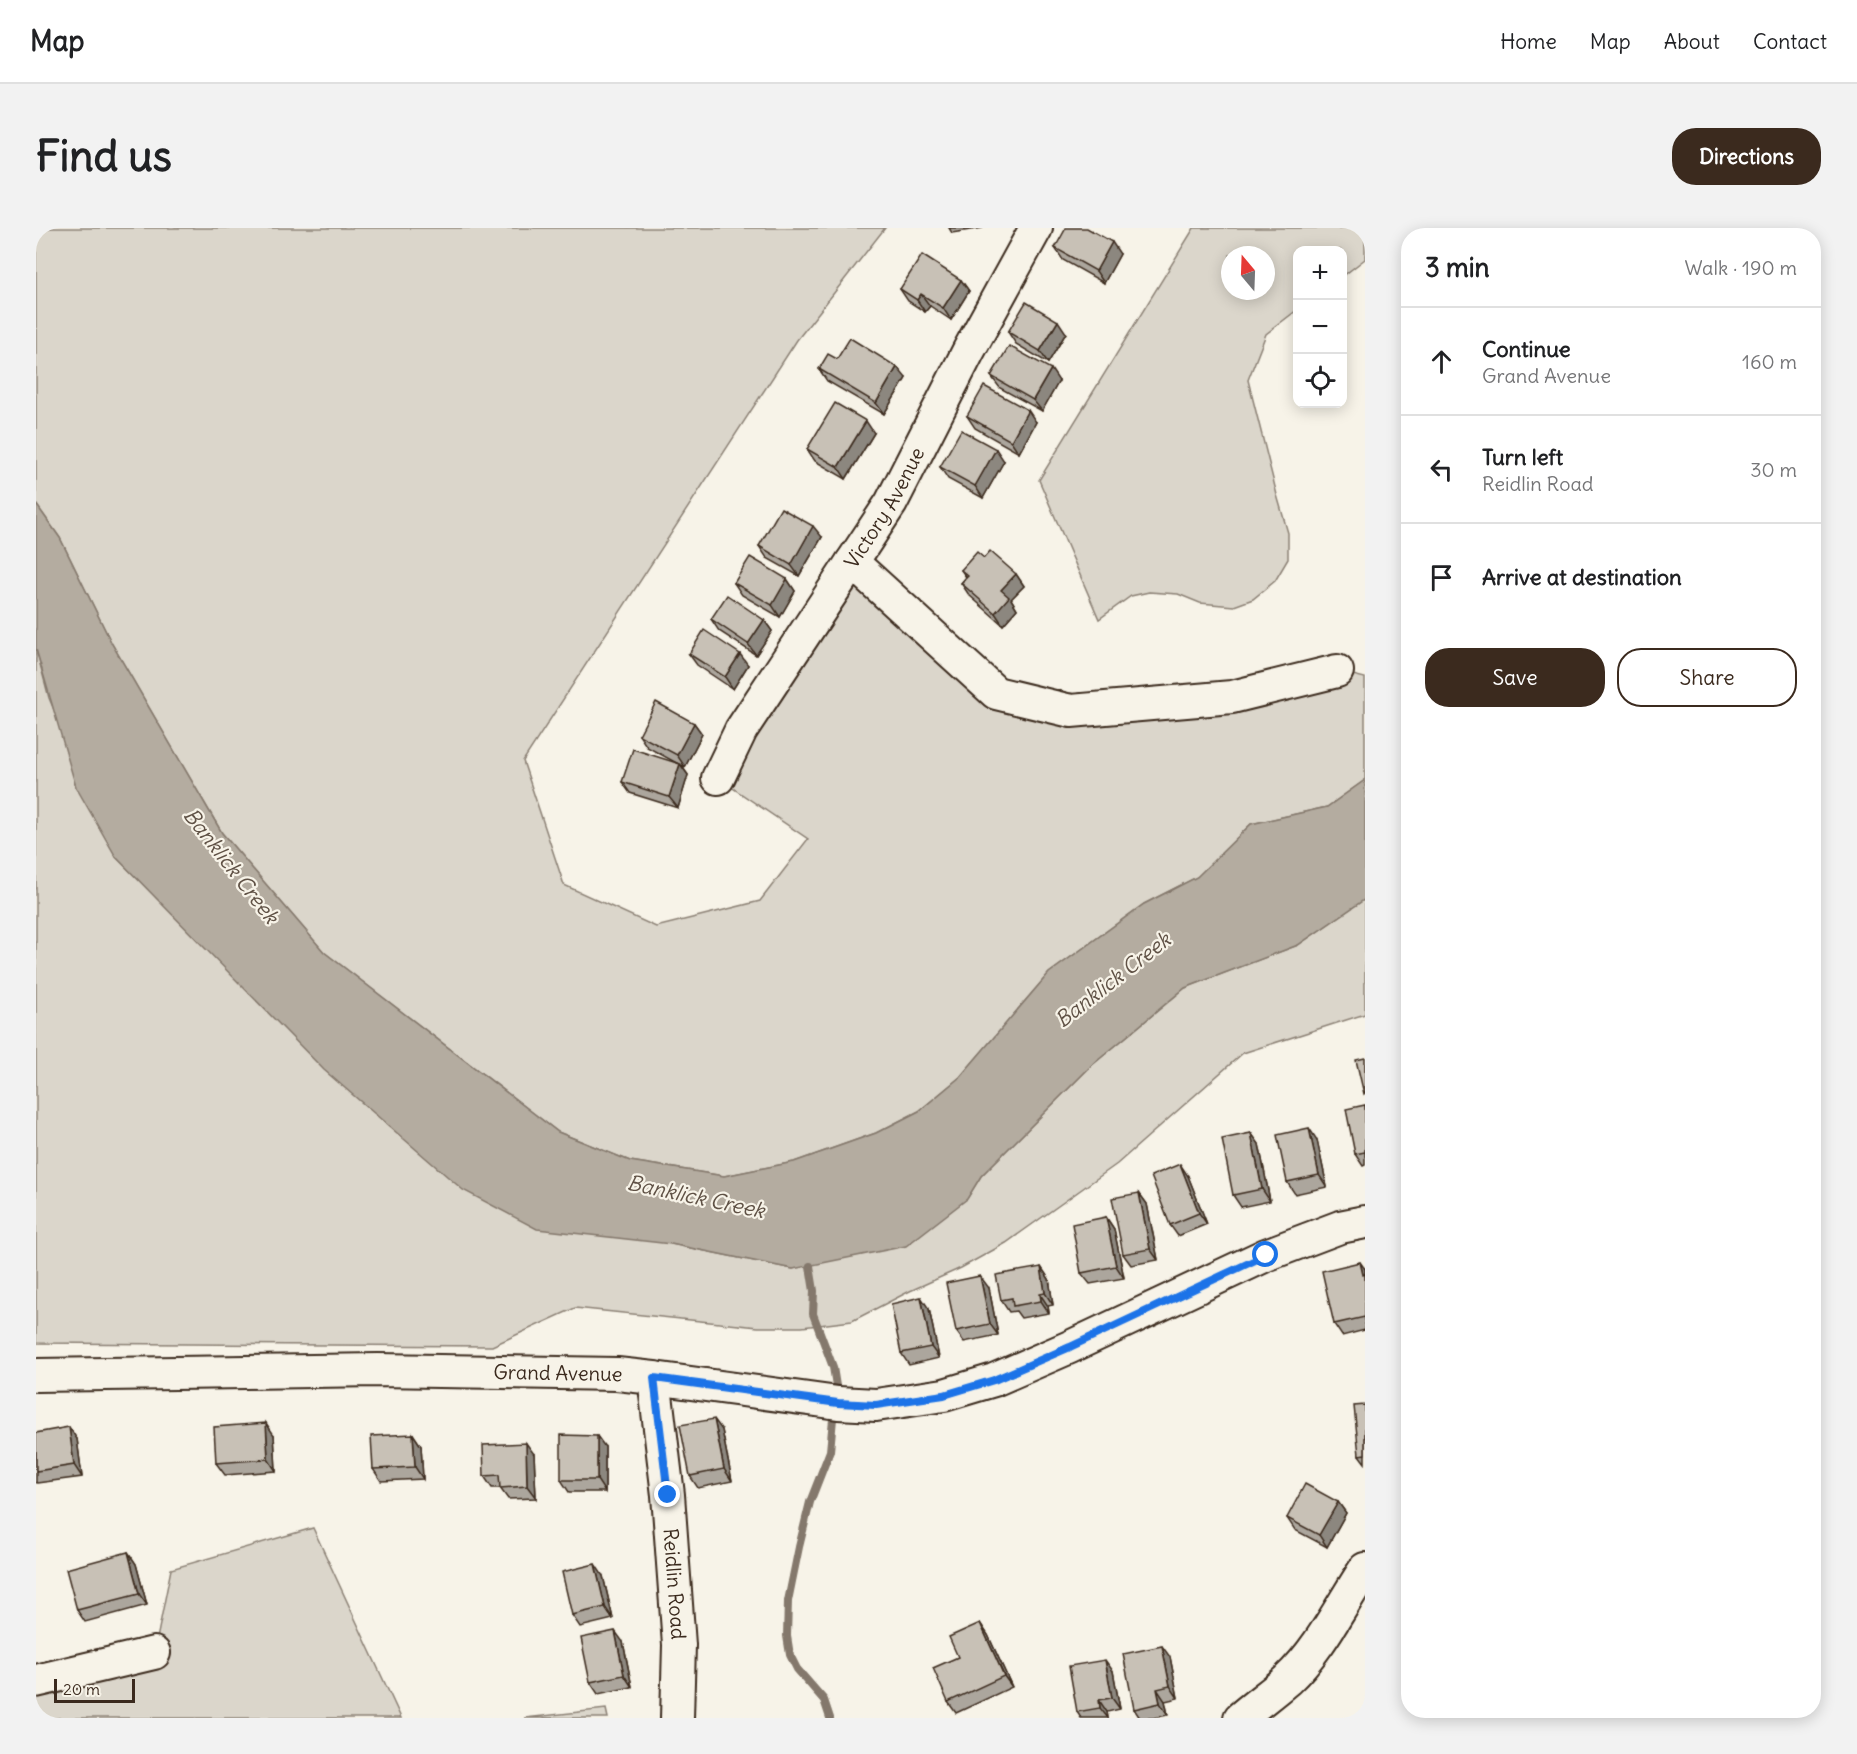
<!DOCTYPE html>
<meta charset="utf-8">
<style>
body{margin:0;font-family:Delius,sans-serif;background:#f2f2f2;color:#202124}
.controls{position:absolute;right:18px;top:18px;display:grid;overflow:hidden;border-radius:12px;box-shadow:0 3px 15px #0003}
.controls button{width:54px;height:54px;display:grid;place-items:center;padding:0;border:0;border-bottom:2px solid #e0e0e0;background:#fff;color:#202124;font:30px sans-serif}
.compass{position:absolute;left:1185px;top:18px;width:54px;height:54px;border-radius:50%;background:#fff;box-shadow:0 3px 15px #0003;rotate:341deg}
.scale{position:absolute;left:18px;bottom:15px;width:81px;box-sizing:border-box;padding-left:6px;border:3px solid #3b2a1e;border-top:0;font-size:16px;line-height:21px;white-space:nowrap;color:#3b2a1e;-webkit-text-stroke:4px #f7f3e8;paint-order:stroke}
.stop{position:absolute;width:18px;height:18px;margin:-14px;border:4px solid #1a73e8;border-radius:50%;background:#fff}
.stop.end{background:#1a73e8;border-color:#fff;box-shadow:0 2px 6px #0008}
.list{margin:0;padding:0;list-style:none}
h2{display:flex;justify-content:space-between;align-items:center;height:78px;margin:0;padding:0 24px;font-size:26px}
h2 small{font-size:20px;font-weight:400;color:#757577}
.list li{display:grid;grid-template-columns:39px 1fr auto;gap:18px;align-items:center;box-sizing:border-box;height:108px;padding:0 24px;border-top:2px solid #e0e0e0}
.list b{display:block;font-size:22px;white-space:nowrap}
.list p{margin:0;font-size:20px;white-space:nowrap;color:#757577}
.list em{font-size:20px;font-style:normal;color:#757577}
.actions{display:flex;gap:12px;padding:18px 24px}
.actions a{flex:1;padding:14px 0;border:2px solid #3b2a1e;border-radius:24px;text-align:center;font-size:21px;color:#3b2a1e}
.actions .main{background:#3b2a1e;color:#fff}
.icon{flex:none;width:33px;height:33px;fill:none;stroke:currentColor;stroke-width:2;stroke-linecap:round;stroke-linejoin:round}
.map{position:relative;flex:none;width:1329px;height:1490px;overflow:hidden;border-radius:24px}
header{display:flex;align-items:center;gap:36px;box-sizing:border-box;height:84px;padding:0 30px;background:#fff;border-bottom:2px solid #e0e0e0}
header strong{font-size:28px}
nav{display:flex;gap:33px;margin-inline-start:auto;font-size:21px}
.intro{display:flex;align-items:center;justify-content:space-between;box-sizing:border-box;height:144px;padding:0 36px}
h1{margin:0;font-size:42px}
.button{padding:15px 27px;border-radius:24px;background:#3b2a1e;color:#fff;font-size:21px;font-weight:700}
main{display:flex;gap:36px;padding:0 36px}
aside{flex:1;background:#fff;border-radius:24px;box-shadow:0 3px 15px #0003}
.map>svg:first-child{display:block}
</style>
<header>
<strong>Map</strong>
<nav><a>Home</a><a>Map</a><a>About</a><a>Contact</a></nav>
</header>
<div class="intro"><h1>Find us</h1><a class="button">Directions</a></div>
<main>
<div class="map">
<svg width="1329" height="1490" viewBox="0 0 1329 1490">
<rect width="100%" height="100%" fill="#f7f3e8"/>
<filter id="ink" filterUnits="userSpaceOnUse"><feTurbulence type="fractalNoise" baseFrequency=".0167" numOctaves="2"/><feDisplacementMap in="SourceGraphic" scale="12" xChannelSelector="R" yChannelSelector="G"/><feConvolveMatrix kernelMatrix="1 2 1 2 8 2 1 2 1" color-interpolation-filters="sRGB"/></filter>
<g filter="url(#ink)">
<g fill="#dbd6cb" stroke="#8b8074" stroke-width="1.5" fill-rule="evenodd">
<polygon points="0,0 849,0 761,112 487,533 528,657 620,699 724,673 772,611 682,550 816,334 960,464 1034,483 1301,443 1329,450 1329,552 1291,579 1215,596 1161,649 1108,676 1013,745 924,849 883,883 840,905 758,934 688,948 594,933 522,904 288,724 186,605 76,416 24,310 0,276"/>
<path d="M1158 0H1329V31L1307 48 1306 22H1262L1261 82 1230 106 1212 152 1241 267 1252 305V331L1239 353 1217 371 1198 378 1164 375 1142 366 1113 364 1095 368 1063 391 1003 252ZM1194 27H1230V63H1194Z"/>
<polygon points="0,421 13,470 80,629 161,710 635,1016 757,1041 931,971 945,948 1055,838 1149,760 1262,717 1329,671 1329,786 1207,825 1081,936 970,1015 925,1040 874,1063 816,1093 766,1099 722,1099 539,1080 456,1118 0,1115"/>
<polygon points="277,1300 365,1490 0,1490 0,1453 118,1426 135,1341"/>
<polygon points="570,1481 572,1490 489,1490"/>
</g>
<polygon fill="#b4aca0" stroke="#84786c" stroke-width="1.5" points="0,276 24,310 76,416 186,605 288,724 522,904 594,933 688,948 758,934 840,905 883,883 924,849 1013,745 1108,676 1161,649 1215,596 1291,579 1329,552 1329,671 1262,717 1149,760 1055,838 945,948 931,971 870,1018 757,1041 635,1016 501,1001 427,962 288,842 80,629 40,559 0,421"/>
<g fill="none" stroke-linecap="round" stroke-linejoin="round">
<g stroke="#84786c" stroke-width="8">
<polyline points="774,1038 778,1063 777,1086 797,1139 800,1158 799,1168"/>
<polyline points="794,1490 788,1472 761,1441 754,1427 751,1408 752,1373 763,1319 774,1274 794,1223 798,1180"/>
</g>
<defs>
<g id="minor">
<polyline points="816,334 960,465 1035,483 1196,469 1301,443"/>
<path id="s1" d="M682 550 705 502 855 275 933 122 1000 0"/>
<path id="s2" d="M0 1147 342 1142 581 1146 618 1150 802 1175 840 1177 908 1167 958 1152 1034 1119 1230 1027 1304 999 1329 994"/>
<path id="s3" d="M618 1150 632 1267 643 1417 641 1490"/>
<polyline points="0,1453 118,1425"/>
<path d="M1204 1490C1219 1477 1236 1465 1251 1452 1284 1421 1304 1379 1329 1341"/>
</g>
</defs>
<use href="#minor" stroke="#3b2a1e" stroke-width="36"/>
<use href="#minor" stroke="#f7f3e8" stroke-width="32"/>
</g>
<g fill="#aca69d" stroke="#3b2a1e" stroke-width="1.5">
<polygon points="913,0 947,0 916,5"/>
<polygon points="1019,20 1084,26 1068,55 1027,32"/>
<polygon points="925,52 933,63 915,92 894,78 889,84 872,73 864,61"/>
<polygon points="972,104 1030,105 1012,135 980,116"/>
<polygon points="801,131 870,150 848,186 791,153 783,141"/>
<polygon points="955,148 1023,153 1006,183 964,160"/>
<polygon points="931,188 1000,194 983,225 939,200"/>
<polygon points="838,205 810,251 779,233 771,221"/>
<polygon points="968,233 947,270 912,251 904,239"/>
<polygon points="786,309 763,348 731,330 723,318"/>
<polygon points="948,330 980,346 988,358 975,371 981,381 967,397 933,367 925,355 930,349 925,342"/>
<polygon points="751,351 759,363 744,389 706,367 698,355"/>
<polygon points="675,391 728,392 736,403 720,427 683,403"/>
<polygon points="653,426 712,437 697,461 661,437"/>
<polygon points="658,495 666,506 649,539 645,537 652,547 642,580 594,565 586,554 641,535 611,519 603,507"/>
<polygon points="1329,877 1329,937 1327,938 1319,926"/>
<polygon points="1215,905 1223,916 1234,973 1205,979 1197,967"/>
<polygon points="1281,912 1291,959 1259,966 1251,954"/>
<polygon points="1152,948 1171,996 1142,1008 1134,997"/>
<polygon points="1103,965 1111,976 1122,1032 1095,1037 1087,1026"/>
<polygon points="1070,989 1078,1001 1088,1050 1054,1056 1045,1045"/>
<polygon points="1005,1039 1013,1051 1017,1077 1012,1078 1013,1085 985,1090 980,1083 973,1084 965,1072"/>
<polygon points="1329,1041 1329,1102 1306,1108 1298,1096"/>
<polygon points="953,1060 962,1107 928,1114 920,1103"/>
<polygon points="893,1081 903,1130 873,1137 865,1125"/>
<polygon points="1329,1177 1329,1235 1323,1227"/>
<polygon points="686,1202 696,1253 662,1260 654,1248"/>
<polygon points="0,1205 41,1211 46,1249 1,1255 0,1254"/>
<polygon points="377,1206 385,1218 387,1251 345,1253 337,1241"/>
<polygon points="238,1207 240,1243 189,1247 180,1235"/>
<polygon points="569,1219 569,1264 533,1264 525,1252"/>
<polygon points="498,1226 500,1270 472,1271 464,1260 456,1260 448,1248"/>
<polygon points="1302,1274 1310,1285 1291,1319 1259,1302 1251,1290"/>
<polygon points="92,1324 100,1336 111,1377 49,1394 41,1382"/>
<polygon points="567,1348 577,1391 544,1399 536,1387"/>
<polygon points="944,1395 952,1407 976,1459 920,1485 912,1474 922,1429"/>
<polygon points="587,1414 596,1459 562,1466 554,1454"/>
<polygon points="1134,1429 1142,1470 1129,1473 1132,1487 1117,1490 1104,1490 1098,1481"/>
<polygon points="1077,1443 1084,1481 1071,1484 1072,1490 1045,1490 1041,1484"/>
</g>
<g fill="#8c877f" stroke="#3b2a1e" stroke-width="1.5">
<polygon points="1076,14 1084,26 1068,55 1060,43"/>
<polygon points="925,52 933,63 915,92 907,80"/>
<polygon points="885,66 894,78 889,84 881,72"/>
<polygon points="1022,93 1030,105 1012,135 1004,123"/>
<polygon points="861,139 870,150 848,186 840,175"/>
<polygon points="1015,141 1023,153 1006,183 997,172"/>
<polygon points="992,182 1000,194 983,225 975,213"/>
<polygon points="830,193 838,205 810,251 802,239"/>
<polygon points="960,221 968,233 947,270 939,258"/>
<polygon points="777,298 786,309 763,348 755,337"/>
<polygon points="980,346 988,358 975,371 981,381 967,397 959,385 965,362"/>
<polygon points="751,351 759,363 744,389 736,377"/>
<polygon points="728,392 736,403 720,427 712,416"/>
<polygon points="704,426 712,437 697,461 689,449"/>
<polygon points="658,495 666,506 649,539 641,527"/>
<polygon points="644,536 652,547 642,580 633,569"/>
<polygon points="1273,900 1281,912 1291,959 1283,947"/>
<polygon points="1215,905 1223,916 1234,973 1226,961"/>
<polygon points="1144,936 1152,948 1171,996 1163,985"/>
<polygon points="1103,965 1111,976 1122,1032 1114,1021"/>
<polygon points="1070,989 1078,1001 1088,1050 1080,1038"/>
<polygon points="1324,1034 1329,1041 1329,1050 1327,1047"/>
<polygon points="1005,1039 1013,1051 1017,1077 1009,1065"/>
<polygon points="944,1048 953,1060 962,1107 954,1096"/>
<polygon points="1004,1066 1012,1078 1013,1085 1005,1073"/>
<polygon points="885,1069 893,1081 903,1130 895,1119"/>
<polygon points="678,1191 686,1202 696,1253 688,1241"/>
<polygon points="230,1195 238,1207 240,1243 232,1231"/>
<polygon points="33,1199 41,1211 46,1249 38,1237"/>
<polygon points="377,1206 385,1218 387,1251 379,1239"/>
<polygon points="561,1208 569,1219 569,1264 561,1252"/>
<polygon points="490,1215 498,1226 500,1270 491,1258"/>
<polygon points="1302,1274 1310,1285 1291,1319 1283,1307"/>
<polygon points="92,1324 100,1336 111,1377 103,1366"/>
<polygon points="559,1336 567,1348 577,1391 569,1379"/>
<polygon points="944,1395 952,1407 976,1459 968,1448"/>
<polygon points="579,1403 587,1414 596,1459 588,1447"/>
<polygon points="1126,1418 1134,1429 1142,1470 1134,1458"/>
<polygon points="1069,1432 1077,1443 1084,1481 1076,1470"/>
<polygon points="1121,1461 1129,1473 1132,1487 1124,1475"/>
<polygon points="1063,1472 1071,1484 1072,1490 1064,1480"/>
</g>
<g fill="#c8c1b6" stroke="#3b2a1e" stroke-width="1.5">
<polygon points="1030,0 1051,0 1076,14 1060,43 1019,20"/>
<polygon points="886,27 925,52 907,80 885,66 881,72 864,61"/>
<polygon points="990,74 1022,93 1004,123 972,104"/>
<polygon points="814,110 861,139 840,175 783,141 792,126 801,131"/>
<polygon points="973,118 1015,141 997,172 955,148"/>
<polygon points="948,158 992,182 975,213 931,188"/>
<polygon points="799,175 830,193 802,239 771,221"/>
<polygon points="925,202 960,221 939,258 904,239"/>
<polygon points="745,280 777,298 755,337 723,318"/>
<polygon points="954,323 980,346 965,362 973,369 959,385 925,355 932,348 925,342 941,324 948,330"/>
<polygon points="714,329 751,351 736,377 698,355"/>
<polygon points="691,367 728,392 712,416 675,391"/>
<polygon points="668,402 704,426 689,449 653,426"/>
<polygon points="620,474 658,495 641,527 603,507"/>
<polygon points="597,521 644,536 633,569 586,554"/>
<polygon points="1329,830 1329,865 1328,866 1320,832"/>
<polygon points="1329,877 1329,924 1319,926 1310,881"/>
<polygon points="1273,900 1283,947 1251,954 1241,907"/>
<polygon points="1215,905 1226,961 1197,967 1186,911"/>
<polygon points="1144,936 1163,985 1134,997 1115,948"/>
<polygon points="1103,965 1114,1021 1087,1026 1076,970"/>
<polygon points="1070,989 1080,1038 1045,1045 1036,996"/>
<polygon points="1324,1034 1327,1047 1329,1046 1329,1089 1298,1096 1286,1043"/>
<polygon points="1005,1039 1009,1065 1004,1066 1005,1073 977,1078 976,1070 965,1072 960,1047"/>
<polygon points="944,1048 954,1096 920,1103 910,1055"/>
<polygon points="885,1069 895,1119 865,1125 855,1076"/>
<polygon points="1329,1177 1329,1226 1323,1227 1318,1178"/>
<polygon points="678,1191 688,1241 654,1248 644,1197"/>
<polygon points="230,1195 232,1231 180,1235 178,1199"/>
<polygon points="33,1199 38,1237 0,1243 0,1205"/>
<polygon points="377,1206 379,1239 337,1241 335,1208"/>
<polygon points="525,1207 561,1208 561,1252 525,1252"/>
<polygon points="490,1215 491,1258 464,1260 463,1247 448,1248 447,1217"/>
<polygon points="1269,1256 1302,1274 1283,1307 1251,1290"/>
<polygon points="92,1324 103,1366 41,1382 30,1341"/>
<polygon points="559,1336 569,1379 536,1387 526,1344"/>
<polygon points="944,1395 968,1448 912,1474 897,1440 922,1429 913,1409"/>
<polygon points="579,1403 588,1447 554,1454 545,1410"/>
<polygon points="1126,1418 1134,1458 1121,1461 1124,1475 1098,1481 1087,1426"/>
<polygon points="1069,1432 1076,1470 1063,1472 1064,1480 1041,1484 1033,1438"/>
</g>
</g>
<g fill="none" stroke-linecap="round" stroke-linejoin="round" filter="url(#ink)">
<polyline stroke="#1a73e8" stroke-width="8" points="632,1267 618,1150 802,1175 840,1177 908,1167 958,1152 1034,1119 1230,1027"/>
</g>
<g text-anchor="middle" stroke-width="4.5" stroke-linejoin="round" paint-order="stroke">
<g font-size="20" fill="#3b2a1e" stroke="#f7f3e8">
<text dy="7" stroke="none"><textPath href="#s1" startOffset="318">Victory Avenue</textPath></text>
<text dy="7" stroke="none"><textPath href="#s2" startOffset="522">Grand Avenue</textPath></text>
<text dy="7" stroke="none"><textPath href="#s3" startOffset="207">Reidlin Road</textPath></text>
</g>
<g font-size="21" font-style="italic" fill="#5f5145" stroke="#f7f3e8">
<text transform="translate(195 638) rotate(52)" y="7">Banklick Creek</text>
<text transform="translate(1077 752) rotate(-38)" y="7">Banklick Creek</text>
<text transform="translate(660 969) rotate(12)" y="7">Banklick Creek</text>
</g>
</g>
</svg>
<div class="controls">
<button>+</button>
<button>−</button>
<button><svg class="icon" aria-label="locate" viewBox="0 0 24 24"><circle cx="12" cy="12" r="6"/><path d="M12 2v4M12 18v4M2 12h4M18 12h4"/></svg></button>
</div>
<svg class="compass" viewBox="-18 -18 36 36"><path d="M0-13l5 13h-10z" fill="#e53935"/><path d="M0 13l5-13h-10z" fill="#757577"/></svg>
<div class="scale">20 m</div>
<div class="stop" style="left:1230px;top:1027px"></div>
<div class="stop end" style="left:632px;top:1267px"></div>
</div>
<aside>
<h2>3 min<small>Walk · 190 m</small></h2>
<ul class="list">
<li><svg class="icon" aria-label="ahead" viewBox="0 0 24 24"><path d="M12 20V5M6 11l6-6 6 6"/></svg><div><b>Continue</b><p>Grand Avenue</p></div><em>160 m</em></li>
<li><svg class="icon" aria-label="left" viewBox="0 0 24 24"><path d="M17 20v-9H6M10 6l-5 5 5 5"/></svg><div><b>Turn left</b><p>Reidlin Road</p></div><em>30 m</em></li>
<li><svg class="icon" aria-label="arrive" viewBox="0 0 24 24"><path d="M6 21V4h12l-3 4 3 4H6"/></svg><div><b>Arrive at destination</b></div></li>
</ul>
<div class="actions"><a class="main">Save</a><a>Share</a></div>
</aside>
</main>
